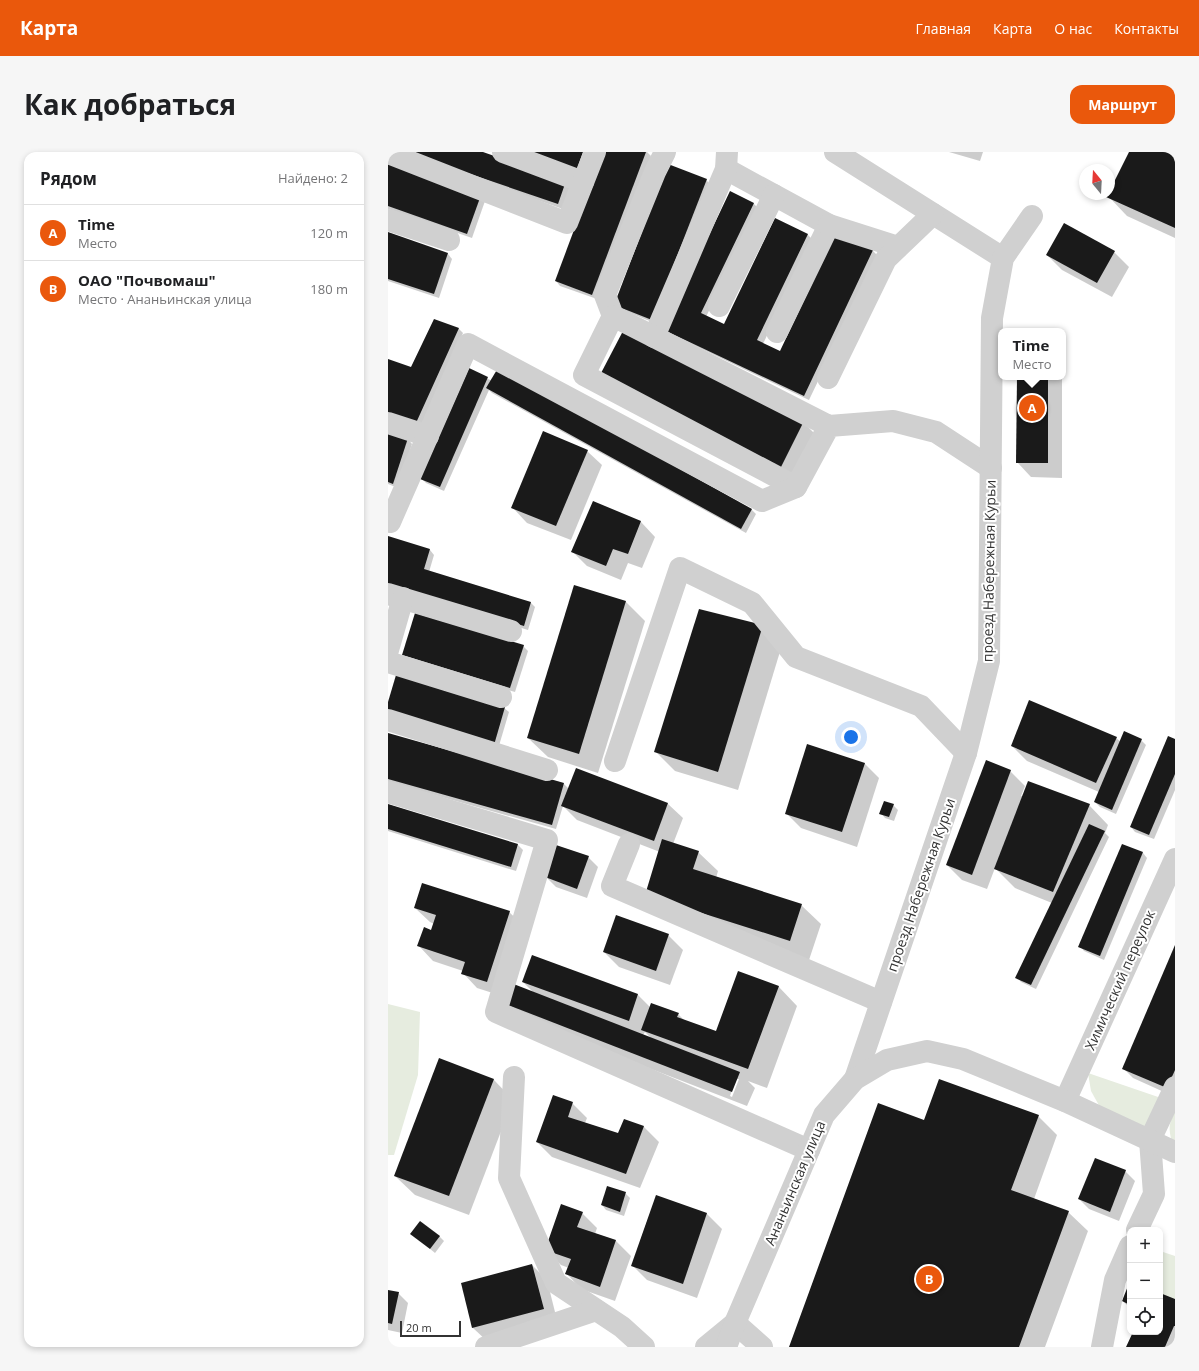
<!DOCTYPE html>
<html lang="ru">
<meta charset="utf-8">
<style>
body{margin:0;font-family:"Open Sans",sans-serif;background:#f6f6f6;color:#202124}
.controls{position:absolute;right:12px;bottom:12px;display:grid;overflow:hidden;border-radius:8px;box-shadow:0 2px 6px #0003}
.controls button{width:36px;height:36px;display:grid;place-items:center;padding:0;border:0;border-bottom:1px solid #e0e0e0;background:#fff;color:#202124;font:20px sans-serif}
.compass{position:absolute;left:691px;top:12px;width:36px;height:36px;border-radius:50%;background:#fff;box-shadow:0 2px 6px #0003;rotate:342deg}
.scale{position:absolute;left:12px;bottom:10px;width:61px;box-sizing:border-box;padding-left:4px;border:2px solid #333;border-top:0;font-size:11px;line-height:14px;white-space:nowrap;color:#333;-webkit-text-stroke:3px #fff;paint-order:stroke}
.you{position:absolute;left:463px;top:585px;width:14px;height:14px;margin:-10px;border:3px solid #fff;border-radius:50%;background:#1a73e8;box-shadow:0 0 0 6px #1a73e833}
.badge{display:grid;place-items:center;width:26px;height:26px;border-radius:50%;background:#ea580c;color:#fff;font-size:13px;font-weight:700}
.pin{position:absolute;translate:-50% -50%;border:2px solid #fff;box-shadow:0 1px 4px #0006}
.popup{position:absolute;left:610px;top:176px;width:68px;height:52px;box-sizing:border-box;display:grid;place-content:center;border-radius:8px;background:#fff;filter:drop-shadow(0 1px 3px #0005);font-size:13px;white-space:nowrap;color:#757577}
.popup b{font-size:15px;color:#202124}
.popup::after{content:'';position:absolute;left:50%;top:100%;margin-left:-8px;border:8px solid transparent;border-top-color:#fff}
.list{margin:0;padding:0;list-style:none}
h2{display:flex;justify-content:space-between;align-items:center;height:52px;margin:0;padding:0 16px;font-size:17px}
h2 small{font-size:13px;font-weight:400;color:#757577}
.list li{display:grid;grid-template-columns:26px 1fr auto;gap:12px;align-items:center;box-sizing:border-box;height:56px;padding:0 16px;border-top:1px solid #e0e0e0}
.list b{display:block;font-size:15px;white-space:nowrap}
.list p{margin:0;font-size:13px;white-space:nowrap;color:#757577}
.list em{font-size:13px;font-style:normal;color:#757577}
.icon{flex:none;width:22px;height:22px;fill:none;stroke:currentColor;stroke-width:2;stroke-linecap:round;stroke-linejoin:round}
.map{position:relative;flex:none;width:787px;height:1195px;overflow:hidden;border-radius:12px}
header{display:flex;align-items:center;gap:24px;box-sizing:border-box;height:56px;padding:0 20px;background:#ea580c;color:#fff}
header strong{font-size:19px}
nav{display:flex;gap:22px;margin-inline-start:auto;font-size:14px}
.intro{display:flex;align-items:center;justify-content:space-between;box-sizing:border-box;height:96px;padding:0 24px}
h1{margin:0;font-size:28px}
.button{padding:10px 18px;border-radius:12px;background:#ea580c;color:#fff;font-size:14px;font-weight:700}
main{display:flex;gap:24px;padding:0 24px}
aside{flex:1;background:#fff;border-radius:12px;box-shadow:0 2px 6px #0003}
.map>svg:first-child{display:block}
</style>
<header>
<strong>Карта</strong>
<nav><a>Главная</a><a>Карта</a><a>О нас</a><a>Контакты</a></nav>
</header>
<div class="intro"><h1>Как добраться</h1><a class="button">Маршрут</a></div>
<main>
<aside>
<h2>Рядом<small>Найдено: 2</small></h2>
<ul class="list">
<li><span class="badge">A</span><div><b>Time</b><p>Место</p></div><em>120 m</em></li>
<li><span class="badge">B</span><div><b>ОАО &quot;Почвомаш&quot;</b><p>Место · Ананьинская улица</p></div><em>180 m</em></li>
</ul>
</aside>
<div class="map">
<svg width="787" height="1195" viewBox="0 0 787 1195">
<rect width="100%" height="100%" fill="#fff"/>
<g fill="#e6ecdf">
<polygon points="0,852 32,860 30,923 6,1003 0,1003"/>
<polygon points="700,921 776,947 761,980 713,957 703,939"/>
<path d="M787 958V991L784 990C780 976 781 971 787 958Z"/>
<polygon points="772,1099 787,1104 787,1153 772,1146"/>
</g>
<g fill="#0003" fill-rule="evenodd">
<polygon points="10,0 92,0 182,34 175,57"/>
<polygon points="216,0 259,0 263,4 209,147 172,134 168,129"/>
<polygon points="561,0 595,0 592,9"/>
<polygon points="743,0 787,0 787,86 739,64 720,44"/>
<polygon points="0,12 97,49 84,86 0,57"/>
<polygon points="318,28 323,33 269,172 232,157"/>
<polygon points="365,51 370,56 318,165 337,173 419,82 424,87 375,192 393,200 449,82 485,99 490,104 421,248 282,182"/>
<polygon points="0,82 60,102 64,107 51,146 0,129"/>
<polygon points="726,100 741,115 724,145 674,118 659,103"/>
<polygon points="47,168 71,177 75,181 33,275 0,263 0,208 23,216"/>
<polygon points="82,218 363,357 368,362 358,381 104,241 101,238 56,339 38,331 34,327"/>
<polygon points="630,225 674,225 674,326 643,325 629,310"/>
<polygon points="233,242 415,270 434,289 412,335"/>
<polygon points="0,280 20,287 24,292 10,336 0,332"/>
<polygon points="199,299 214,313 183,388 139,371 125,356"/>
<polygon points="205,350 253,370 267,385 254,416 240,411 233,428 199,414 185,400"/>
<polygon points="0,385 42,398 46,403 41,420 143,451 147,455 140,478 0,435"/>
<polygon points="187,434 238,450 257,469 210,621 160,605 140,586"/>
<polygon points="375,474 394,493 350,638 287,619 268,600"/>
<polygon points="135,494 140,499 127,540 20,508"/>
<polygon points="0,554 116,556 121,560 110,597"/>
<polygon points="0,582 175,631 181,637 188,617 280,652 295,666 285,692 310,700 330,719 328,726 413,753 433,772 421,808 277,762 272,700 189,668 175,654 168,677 0,630"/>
<polygon points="728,586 733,590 753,588 758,593 728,662 712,655 707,650 711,640 639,609 624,594"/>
<polygon points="787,588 787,638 766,687 747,680 743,675"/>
<polygon points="476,611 491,626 469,695 413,676 398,661"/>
<polygon points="622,619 637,634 633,644 701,653 720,673 717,681 721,685 648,837 633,830 629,825 664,751 627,736 607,716 599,737 574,728 559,713"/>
<polygon points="0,653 130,693 135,698 128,719 0,679"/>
<polygon points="505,653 510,658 506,669 497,666 493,661"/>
<polygon points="735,693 755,701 759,706 716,808 696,799 692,794"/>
<polygon points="200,705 210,715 199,746 168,735 158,725"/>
<polygon points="27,756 121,760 136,774 114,844 89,836 75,821 75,819 45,809 31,794 44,779 46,772 42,770"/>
<polygon points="280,783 295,798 282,833 231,815 216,800"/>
<polygon points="787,796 787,945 745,926 735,916"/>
<path d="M144 804 250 843 262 855 290 862 297 869 328 881 390 834 409 854 379 936 360 929 367 936 359 954 131 866 116 851 146 841 135 830ZM257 880 263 886 255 883ZM348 927H351L344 945 342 944Z"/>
<polygon points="51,908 106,928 125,948 81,1063 27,1043 7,1024"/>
<polygon points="184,951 199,966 197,971 231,982 237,968 256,975 271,990 252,1036 164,1005 149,990"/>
<polygon points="650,964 669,983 646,1047 680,1060 700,1079 657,1195 402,1195 536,969"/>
<polygon points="737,1019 747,1029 731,1069 701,1057 691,1047"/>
<polygon points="237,1041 242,1046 236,1064 218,1058 214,1053"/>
<polygon points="268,1044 319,1062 334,1077 309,1146 259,1128 244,1113"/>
<polygon points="194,1061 209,1076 207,1082 228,1089 243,1104 227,1149 193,1137 179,1122 181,1116 173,1113 158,1098"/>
<polygon points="24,1082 51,1084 56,1089 47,1101"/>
<polygon points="144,1113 159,1128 170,1172 100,1190 85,1176 74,1132"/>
<polygon points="742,1132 742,1156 735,1149"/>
<polygon points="0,1139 10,1141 20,1151 14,1181 0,1178"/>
<polygon points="772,1142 787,1148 787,1195 739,1195 746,1180 772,1180"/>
</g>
<g fill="#1a1a1a">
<polygon points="18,0 95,0 178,29 170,52"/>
<polygon points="143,0 195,0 189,17"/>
<polygon points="215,0 258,0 204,143 167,129"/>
<polygon points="741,0 787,0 787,76 718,45 721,42 721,40"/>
<polygon points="0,11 93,43 79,82 0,54"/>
<polygon points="280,12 319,27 264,168 226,153"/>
<polygon points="342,39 366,51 313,161 336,172 387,66 420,82 369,188 392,199 448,81 485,98 416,244 276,178"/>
<polygon points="676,71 727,99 709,131 658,103"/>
<polygon points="0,80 60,101 46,142 0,127"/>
<polygon points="46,167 71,176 28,271 0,261 0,207 23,215"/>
<polygon points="235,179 416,269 392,317 212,223"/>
<polygon points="81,216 100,225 52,335 32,327"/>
<polygon points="110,216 364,357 353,377 98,236"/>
<polygon points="629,225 660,225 660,311 628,311"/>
<polygon points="0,279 20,286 5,332 0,330"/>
<polygon points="155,279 200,298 168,374 123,356"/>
<polygon points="205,349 253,369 240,402 225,397 218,414 183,400"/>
<polygon points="0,384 42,397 36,417 143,450 136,474 0,432"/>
<polygon points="186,433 238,449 191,602 139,586"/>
<polygon points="311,457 375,473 330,620 266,600"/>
<polygon points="27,461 136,493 122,536 14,503"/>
<polygon points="8,523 117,555 106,593 0,562 0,550"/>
<polygon points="641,548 729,585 708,631 623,594"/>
<polygon points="736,579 754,587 724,658 706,650"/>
<polygon points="0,581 176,631 164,673 0,627"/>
<polygon points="780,584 787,587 787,622 761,683 742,675"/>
<polygon points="419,592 477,611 454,680 397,662"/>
<polygon points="598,608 623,618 584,723 558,713"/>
<polygon points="188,616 280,651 266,689 173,654"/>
<polygon points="640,629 702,652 665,740 606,717"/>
<polygon points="496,649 506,652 501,665 491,662"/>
<polygon points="0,652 130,692 123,715 0,677"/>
<polygon points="701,672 717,679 643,833 627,826"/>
<polygon points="274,687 311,699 305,717 414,752 402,789 257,743"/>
<polygon points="734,692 755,700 712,804 690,795"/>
<polygon points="168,693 201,704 189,737 157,725"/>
<polygon points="34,731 122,759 99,830 73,822 77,810 29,794 36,775 43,778 48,763 26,756"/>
<polygon points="228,763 281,782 268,819 215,800"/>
<polygon points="787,793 787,918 779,936 734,917"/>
<polygon points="144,803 250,842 241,869 134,830"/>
<polygon points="350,819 391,834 360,917 253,878 263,851 291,861 289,865 328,879"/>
<polygon points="123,831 352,920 344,940 115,851"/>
<polygon points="51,906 106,927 61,1044 6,1024"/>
<polygon points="551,927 651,963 623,1038 681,1059 631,1195 401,1195 490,951 536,968"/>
<polygon points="165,943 185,950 180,965 230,981 236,967 256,974 238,1022 148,990"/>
<polygon points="707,1006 738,1018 722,1060 690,1047"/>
<polygon points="219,1034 238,1040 232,1060 213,1053"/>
<polygon points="268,1043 319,1061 295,1132 243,1114"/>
<polygon points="173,1052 195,1060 189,1075 228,1088 212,1135 177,1122 183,1107 157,1098"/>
<polygon points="32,1069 52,1084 42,1097 22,1082"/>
<polygon points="144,1112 156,1157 84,1176 73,1131"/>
<polygon points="742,1129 742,1153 734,1149"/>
<polygon points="0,1138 11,1140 4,1172 0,1171"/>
<polygon points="772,1141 787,1147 787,1174 786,1174 777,1195 738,1195 745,1180 772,1180"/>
</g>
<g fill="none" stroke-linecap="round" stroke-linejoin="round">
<g stroke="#d0d0d0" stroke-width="22">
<polyline points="115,0 195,30"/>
<polyline points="447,0 615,106"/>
<polyline points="0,1 179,71 207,0"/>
<polyline points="338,17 441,73 389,180"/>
<polyline points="0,68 61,88"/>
<polyline points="441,73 510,95"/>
<polyline points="331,154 386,43"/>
<polyline points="225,164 217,143 267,20 277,0"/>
<polyline points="266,185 338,17 339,0"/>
<polyline points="440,226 498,107 545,62"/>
<polyline points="0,271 40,284"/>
<polyline points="441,274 408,335 196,223 225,164 441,274 505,269 548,280 603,316"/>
<polyline points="0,369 2,370 80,192 374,349 408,335"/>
<polyline points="0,442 123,479"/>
<polyline points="0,498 15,446"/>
<polyline points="0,510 113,545"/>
<polyline points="0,568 159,618"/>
<polyline points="227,609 292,416 364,451 408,505 533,554 578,601"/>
<polyline points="0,640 159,688 108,860 421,998"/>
<polyline points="241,692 224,734 493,850"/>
<polyline points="126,925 121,1026 168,1131 234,1175 256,1195"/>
<polyline points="467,927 578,601 601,509 604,166 615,106 644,64"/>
<polyline points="677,949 787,707"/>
<polyline points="749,1078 766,1042 762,988 787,935"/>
<polyline points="347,1171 374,1195"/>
<polyline points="98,1195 208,1158"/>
<polyline points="318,1195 346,1172"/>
<polyline points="338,1195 347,1171 436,963 467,927 499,908 539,899 575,907 677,949 787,1000"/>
<polyline points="714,1195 727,1128 742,1094"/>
</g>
</g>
<g text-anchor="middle" stroke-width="4" stroke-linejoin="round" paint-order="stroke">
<g font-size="14" fill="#333" stroke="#fff">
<text transform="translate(601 419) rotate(-89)" y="5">проезд Набережная Курьи</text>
<text transform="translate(533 733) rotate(-71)" y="5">проезд Набережная Курьи</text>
<text transform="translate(732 828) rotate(-66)" y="5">Химический переулок</text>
<text transform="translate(407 1031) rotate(-67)" y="5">Ананьинская улица</text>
</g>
</g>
</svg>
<div class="controls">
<button>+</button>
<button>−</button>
<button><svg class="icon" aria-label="locate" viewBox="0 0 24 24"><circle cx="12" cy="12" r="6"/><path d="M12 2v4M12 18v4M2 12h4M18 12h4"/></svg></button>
</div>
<svg class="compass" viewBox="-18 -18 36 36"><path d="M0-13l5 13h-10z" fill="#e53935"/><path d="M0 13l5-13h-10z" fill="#757577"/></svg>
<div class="scale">20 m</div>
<div class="you"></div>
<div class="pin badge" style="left:644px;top:256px">A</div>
<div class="popup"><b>Time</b>Место</div>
<div class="pin badge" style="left:541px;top:1127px">B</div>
</div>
</main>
